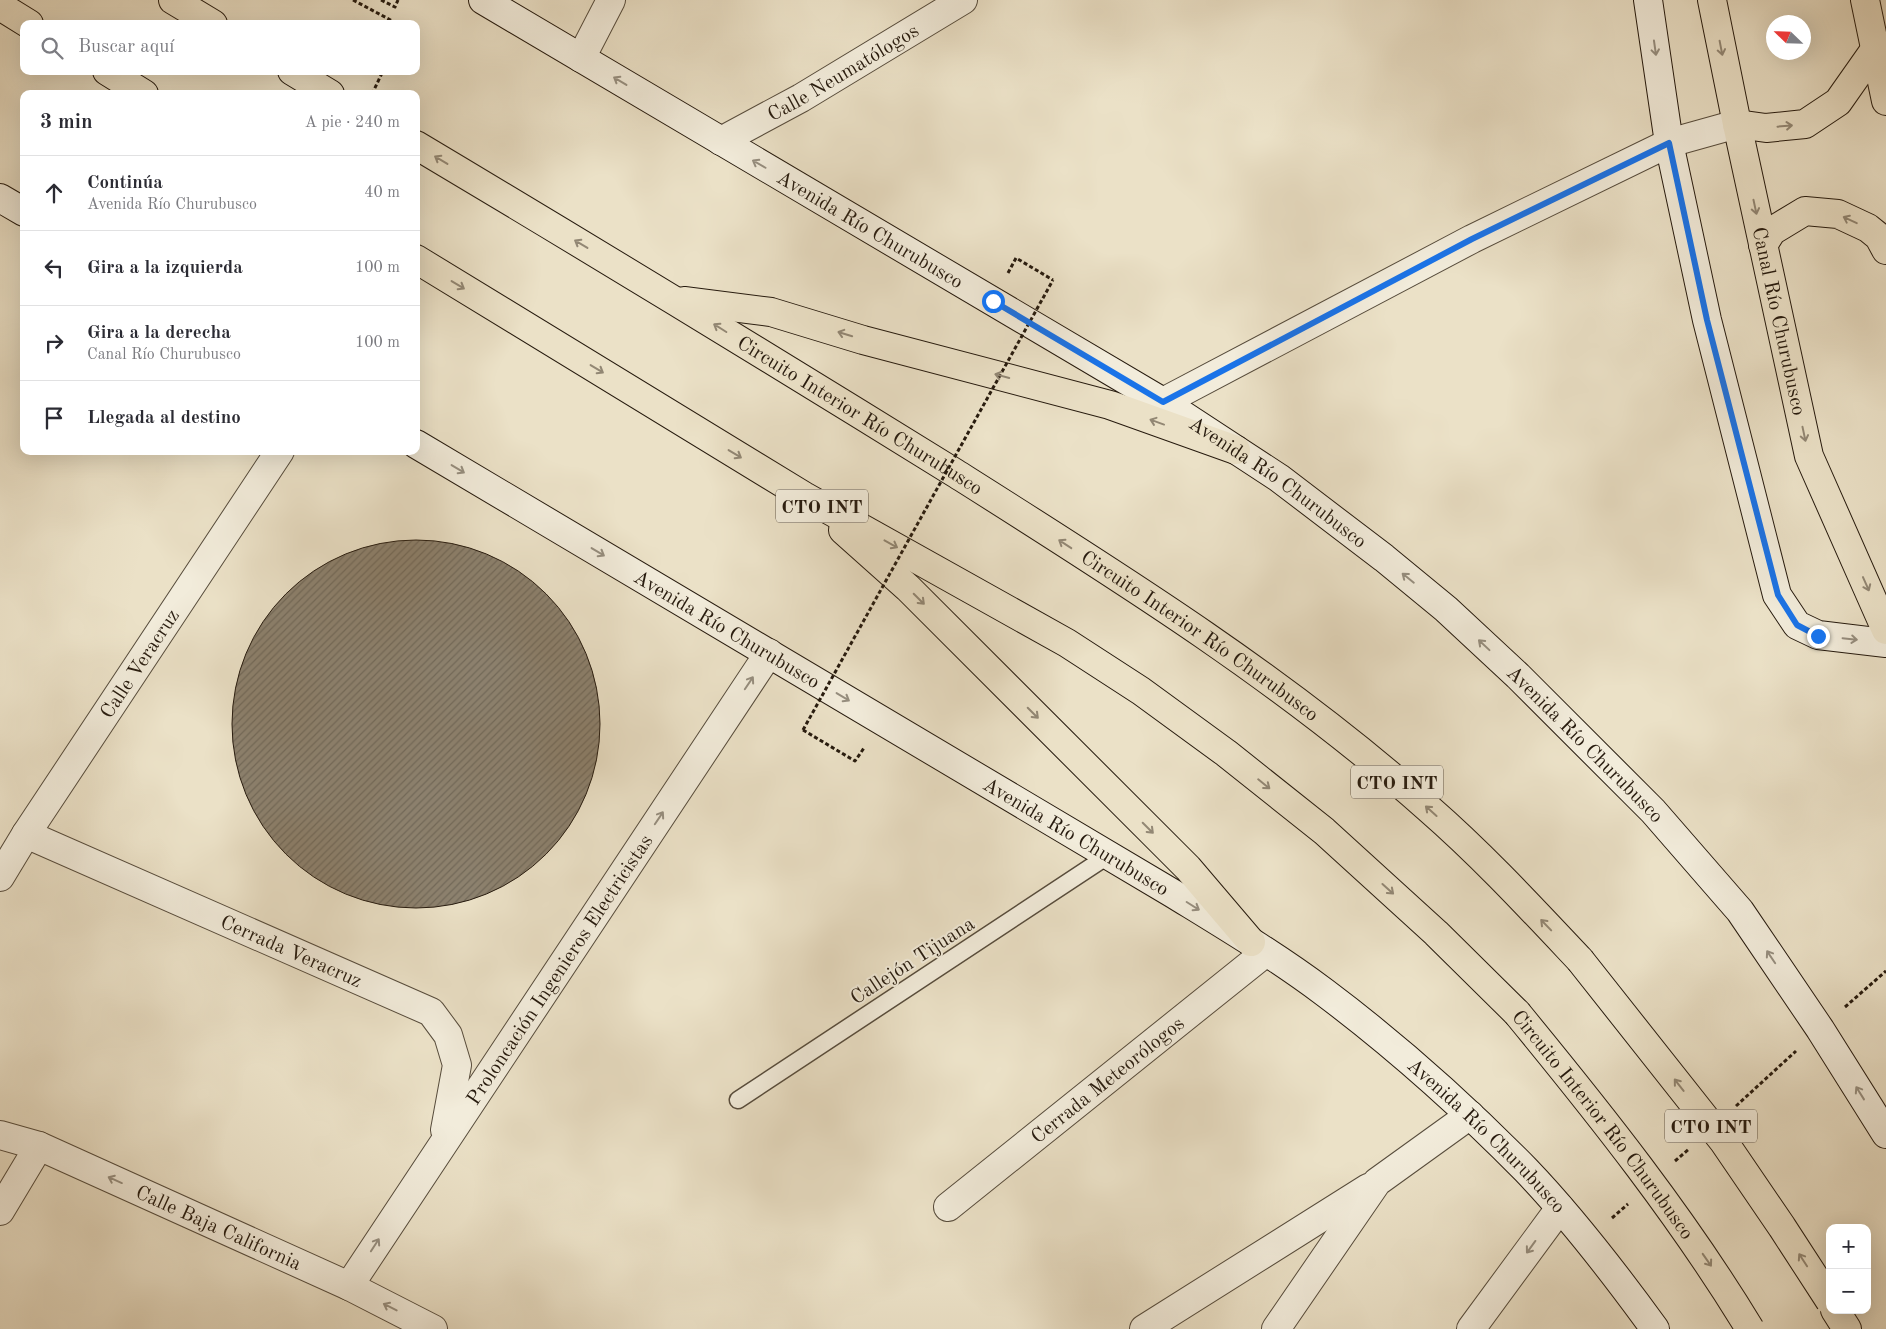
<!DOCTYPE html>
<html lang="es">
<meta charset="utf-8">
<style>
body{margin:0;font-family:"Old Standard TT",serif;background:#f2f2f3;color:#2b2b33}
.controls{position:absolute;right:15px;bottom:15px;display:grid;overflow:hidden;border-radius:10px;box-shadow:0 5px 20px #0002}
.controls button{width:45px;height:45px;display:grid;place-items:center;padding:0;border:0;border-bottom:1px solid #e1e1e2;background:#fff;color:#2b2b33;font:25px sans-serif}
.compass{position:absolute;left:1766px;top:15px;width:45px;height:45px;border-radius:50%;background:#fff;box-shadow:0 5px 20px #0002;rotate:293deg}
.stop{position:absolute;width:15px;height:15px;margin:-11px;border:4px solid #1a73e8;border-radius:50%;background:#fff}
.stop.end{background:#1a73e8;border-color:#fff;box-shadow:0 1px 5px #0008}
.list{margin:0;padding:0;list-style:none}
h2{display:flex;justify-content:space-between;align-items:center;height:65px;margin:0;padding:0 20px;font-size:21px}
h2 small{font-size:16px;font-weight:400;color:#7c7c81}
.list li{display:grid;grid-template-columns:32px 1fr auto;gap:15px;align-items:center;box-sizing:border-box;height:75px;padding:0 20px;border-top:1px solid #e1e1e2}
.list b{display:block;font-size:19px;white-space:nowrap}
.list p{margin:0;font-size:16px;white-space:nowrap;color:#7c7c81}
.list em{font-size:16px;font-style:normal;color:#7c7c81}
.icon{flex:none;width:28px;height:28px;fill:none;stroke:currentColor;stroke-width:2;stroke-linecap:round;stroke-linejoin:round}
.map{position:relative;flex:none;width:1886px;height:1329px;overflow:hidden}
.search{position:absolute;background:#fff;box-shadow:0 5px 20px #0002;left:20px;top:20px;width:400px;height:55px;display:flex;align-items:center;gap:12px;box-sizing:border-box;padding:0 18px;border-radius:10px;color:#7c7c81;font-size:19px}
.panel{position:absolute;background:#fff;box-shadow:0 5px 20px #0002;left:20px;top:90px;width:400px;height:365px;border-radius:10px}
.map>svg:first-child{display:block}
</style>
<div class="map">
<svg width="1886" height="1329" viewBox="0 0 1886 1329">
<defs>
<pattern id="building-hatch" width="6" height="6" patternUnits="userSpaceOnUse" patternTransform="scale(1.25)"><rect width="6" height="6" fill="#8c816e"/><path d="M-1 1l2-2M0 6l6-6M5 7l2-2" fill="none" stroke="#726959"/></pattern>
</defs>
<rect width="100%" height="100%" fill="#ebe1c7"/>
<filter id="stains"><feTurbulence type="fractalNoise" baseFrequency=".004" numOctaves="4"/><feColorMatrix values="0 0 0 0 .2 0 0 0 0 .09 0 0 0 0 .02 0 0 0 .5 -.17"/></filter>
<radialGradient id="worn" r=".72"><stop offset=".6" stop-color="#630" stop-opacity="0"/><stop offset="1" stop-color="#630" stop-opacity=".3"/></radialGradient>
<circle fill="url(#building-hatch)" stroke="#261a0e" cx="416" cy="724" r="184"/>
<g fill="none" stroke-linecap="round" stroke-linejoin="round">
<defs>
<polyline id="lane" points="738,1100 1109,855"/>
<g id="street">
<polyline points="581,58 611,0"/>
<path id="s1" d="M721 141 801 98 963 0"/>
<polyline points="1163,402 1472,239 1669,143 1737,124"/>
<path id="s2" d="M26 834 431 1012 448 1035 457 1065 445 1130"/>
<path id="s3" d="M0 877 26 834 280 451"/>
<path id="s4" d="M0 1135 39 1146 349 1286 433 1329"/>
<path id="s5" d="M948 1207 1266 952"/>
<polyline points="0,1211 39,1146"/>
<path id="s6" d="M349 1286 769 653"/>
<polyline points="1144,1329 1368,1188"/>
<polyline points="1276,1329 1377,1182 1470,1115"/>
<polyline points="1471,1329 1560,1208"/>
</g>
<g id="secondary">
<path id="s7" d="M483 0 1163 402 1279 478 1384 558 1446 609 1518 676 1653 811 1740 911 1820 1029 1886 1134"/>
<polyline points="1648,0 1669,143 1707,320 1777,595 1797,625 1818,635 1886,643"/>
<polyline points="0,198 24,212"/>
<path id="s8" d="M416 444 1172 893C1224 925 1276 956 1324 992 1396 1046 1463 1106 1526 1170 1573 1219 1615 1274 1655 1329"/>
</g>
<g id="primary">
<path id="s9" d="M1712 0 1737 124 1809 456 1886 630"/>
<polyline points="1865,0 1886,101"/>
<polyline points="1737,124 1766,128 1805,124 1838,102 1876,48"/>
<polyline points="1763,245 1772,231 1805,211 1838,214 1868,228 1879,237 1886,250"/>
</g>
<g id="highway">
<polyline points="173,0 213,24"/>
<polyline points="0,6 29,24"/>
<polyline points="107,71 144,94"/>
<polyline points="292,71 330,94"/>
<path id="s10" d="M416 145C597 253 776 362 955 473 1118 576 1284 680 1428 808 1482 855 1531 908 1580 960"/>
<polyline points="416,259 804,496 1067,643 1141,691 1226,753 1324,831 1436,933 1517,1013"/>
<polyline points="684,301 771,312 863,340 1110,405 1236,450"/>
<polyline points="843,530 908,588 1188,868 1251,942"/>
<polyline points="1835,1310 1847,1329"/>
</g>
</defs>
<use href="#lane" stroke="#574c3c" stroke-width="19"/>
<use href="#street" stroke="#574c3c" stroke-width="30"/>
<use href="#secondary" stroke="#261a0e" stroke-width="30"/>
<use href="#primary" stroke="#261a0e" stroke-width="30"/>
<use href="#highway" stroke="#261a0e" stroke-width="30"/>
<g stroke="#261a0e" stroke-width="3" stroke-dasharray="4 2.5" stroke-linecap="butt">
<polyline points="353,0 398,24"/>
<polyline points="381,0 395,7 398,0"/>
<polyline points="372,94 383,71"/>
<polyline points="1008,273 1016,258 1053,280"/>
<polyline points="803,730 855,761 864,748"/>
<polyline points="1845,1007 1886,971"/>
<polyline points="1736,1106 1796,1051"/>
<polyline points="1675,1161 1689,1149"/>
<polyline points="1612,1218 1628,1204"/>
</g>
<use href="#lane" stroke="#f2ecdb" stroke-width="16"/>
<use href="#street" stroke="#f2ecdb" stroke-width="28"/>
<use href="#secondary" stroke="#f2ecdb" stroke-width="28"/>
<use href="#primary" stroke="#ebe1c7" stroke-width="28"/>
<use href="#highway" stroke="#ebe1c7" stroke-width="28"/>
<defs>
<g id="highway-bridge">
<polyline points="1580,960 1724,1142 1782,1227 1830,1301"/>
<path id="s11" d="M1517 1013C1600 1114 1682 1217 1750 1329"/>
</g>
</defs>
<use href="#highway-bridge" stroke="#261a0e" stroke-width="30" stroke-linecap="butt"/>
<polyline stroke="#261a0e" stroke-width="3" stroke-dasharray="4 2.5" stroke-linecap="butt" points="803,730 1053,280"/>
<use href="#highway-bridge" stroke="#ebe1c7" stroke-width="28"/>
</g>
<defs><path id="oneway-shaft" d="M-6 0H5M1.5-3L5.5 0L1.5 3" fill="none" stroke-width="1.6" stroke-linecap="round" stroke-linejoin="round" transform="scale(1.25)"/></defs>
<g stroke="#968e7f">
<use href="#oneway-shaft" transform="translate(1655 48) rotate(82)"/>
<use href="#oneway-shaft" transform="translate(620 81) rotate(-149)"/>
<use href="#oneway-shaft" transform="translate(759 164) rotate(-150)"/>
<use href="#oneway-shaft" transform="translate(458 469) rotate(31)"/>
<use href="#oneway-shaft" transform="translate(598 552) rotate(31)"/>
<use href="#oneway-shaft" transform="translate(1408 578) rotate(-141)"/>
<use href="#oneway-shaft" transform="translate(1850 639) rotate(6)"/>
<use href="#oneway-shaft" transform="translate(1484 645) rotate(-137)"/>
<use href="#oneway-shaft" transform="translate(749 683) rotate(-56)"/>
<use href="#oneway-shaft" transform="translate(843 697) rotate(31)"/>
<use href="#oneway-shaft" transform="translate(659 818) rotate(-56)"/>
<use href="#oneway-shaft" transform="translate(1193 906) rotate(32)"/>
<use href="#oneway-shaft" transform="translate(1771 957) rotate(-124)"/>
<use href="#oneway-shaft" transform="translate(1860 1093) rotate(-122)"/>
<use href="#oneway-shaft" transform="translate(115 1180) rotate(-156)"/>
<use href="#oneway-shaft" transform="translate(375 1245) rotate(-57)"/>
<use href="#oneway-shaft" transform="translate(1531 1247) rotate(126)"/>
<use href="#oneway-shaft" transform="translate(390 1307) rotate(-153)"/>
</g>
<g stroke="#928774">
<use href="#oneway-shaft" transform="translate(1721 48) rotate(79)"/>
<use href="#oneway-shaft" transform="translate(1785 126) rotate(-5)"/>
<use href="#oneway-shaft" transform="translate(441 160) rotate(-149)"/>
<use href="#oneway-shaft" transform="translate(1755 207) rotate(78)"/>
<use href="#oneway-shaft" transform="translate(1850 220) rotate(-155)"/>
<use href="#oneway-shaft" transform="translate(581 244) rotate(-149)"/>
<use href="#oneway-shaft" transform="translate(458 285) rotate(31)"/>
<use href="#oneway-shaft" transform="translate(720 328) rotate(-148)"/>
<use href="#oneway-shaft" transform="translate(845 334) rotate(-163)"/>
<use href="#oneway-shaft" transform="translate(597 369) rotate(31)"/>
<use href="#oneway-shaft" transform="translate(1002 376) rotate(-165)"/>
<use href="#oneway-shaft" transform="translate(1157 422) rotate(-160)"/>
<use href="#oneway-shaft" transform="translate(1804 434) rotate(78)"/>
<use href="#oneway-shaft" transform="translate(735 454) rotate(31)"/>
<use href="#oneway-shaft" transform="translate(891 544) rotate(29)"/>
<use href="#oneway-shaft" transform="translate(1065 544) rotate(-147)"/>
<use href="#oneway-shaft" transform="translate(1866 584) rotate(66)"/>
<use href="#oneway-shaft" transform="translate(919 599) rotate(45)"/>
<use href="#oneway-shaft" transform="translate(1033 713) rotate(45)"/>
<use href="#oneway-shaft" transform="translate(1264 784) rotate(39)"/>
<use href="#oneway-shaft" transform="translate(1431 811) rotate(-138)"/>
<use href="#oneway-shaft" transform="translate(1148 828) rotate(45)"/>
<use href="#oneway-shaft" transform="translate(1388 889) rotate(42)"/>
<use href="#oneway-shaft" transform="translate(1546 925) rotate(-134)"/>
<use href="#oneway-shaft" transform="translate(1679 1085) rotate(-128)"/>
<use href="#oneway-shaft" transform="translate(1707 1260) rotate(55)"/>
<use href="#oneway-shaft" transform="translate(1803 1260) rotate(-123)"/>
</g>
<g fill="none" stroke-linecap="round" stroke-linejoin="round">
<polyline stroke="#1a73e8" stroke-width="6" points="993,301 1163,402 1472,239 1669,143 1707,320 1778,595 1797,625 1818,636"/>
</g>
<g text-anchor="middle" stroke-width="4" stroke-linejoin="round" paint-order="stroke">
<g fill="#f2ecdb" stroke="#63594c" stroke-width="1">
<rect x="776" y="489.5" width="92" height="33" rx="4"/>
<rect x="1351" y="765.5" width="92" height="33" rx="4"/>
<rect x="1665" y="1109.5" width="92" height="33" rx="4"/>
</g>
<g font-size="19" font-weight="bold" fill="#261a0e">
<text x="822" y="513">CTO INT</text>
<text x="1397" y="789">CTO INT</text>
<text x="1711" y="1133">CTO INT</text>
</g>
<g font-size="20" fill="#261a0e" stroke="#f2ecdb">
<text dy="7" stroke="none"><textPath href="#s1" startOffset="140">Calle Neumatólogos</textPath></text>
<text dy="7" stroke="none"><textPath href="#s7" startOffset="450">Avenida Río Churubusco</textPath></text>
<text dy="7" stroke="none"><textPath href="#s9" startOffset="328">Canal Río Churubusco</textPath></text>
<text dy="7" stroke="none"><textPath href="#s10" startOffset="520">Circuito Interior Río Churubusco</textPath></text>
<text dy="7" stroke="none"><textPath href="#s7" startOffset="930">Avenida Río Churubusco</textPath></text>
<text dy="7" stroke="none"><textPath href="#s8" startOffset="362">Avenida Río Churubusco</textPath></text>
<text dy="7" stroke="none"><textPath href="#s10" startOffset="925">Circuito Interior Río Churubusco</textPath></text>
<text dy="7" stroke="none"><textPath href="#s3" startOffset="255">Calle Veracruz</textPath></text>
<text dy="7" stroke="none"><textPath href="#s7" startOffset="1335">Avenida Río Churubusco</textPath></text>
<text dy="7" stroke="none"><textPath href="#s8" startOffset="768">Avenida Río Churubusco</textPath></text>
<text dy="7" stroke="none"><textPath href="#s2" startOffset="290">Cerrada Veracruz</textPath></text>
<text transform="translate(912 960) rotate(-33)" y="7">Callejón Tijuana</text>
<text dy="7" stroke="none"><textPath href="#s6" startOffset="380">Proloncación Ingenieros Electricistas</textPath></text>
<text dy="7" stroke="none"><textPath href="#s5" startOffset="204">Cerrada Meteorólogos</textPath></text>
<text dy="7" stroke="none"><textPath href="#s11" startOffset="141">Circuito Interior Río Churubusco</textPath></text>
<text dy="7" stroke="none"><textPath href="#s8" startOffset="1278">Avenida Río Churubusco</textPath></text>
<text dy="7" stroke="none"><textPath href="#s4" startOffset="238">Calle Baja California</textPath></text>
</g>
</g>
<rect width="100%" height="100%" filter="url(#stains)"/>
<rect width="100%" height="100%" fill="url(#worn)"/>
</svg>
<div class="controls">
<button>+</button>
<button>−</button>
</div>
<svg class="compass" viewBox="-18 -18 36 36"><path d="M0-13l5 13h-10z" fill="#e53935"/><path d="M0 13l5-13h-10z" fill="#7c7c81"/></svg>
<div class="stop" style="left:993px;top:301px"></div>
<div class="stop end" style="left:1818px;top:636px"></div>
<div class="search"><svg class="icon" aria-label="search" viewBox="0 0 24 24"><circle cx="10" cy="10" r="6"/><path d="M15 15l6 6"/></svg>Buscar aquí</div>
<section class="panel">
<h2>3 min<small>A pie · 240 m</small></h2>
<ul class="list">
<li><svg class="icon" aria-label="ahead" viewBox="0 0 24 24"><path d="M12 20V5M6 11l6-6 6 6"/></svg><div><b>Continúa</b><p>Avenida Río Churubusco</p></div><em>40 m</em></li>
<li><svg class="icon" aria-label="left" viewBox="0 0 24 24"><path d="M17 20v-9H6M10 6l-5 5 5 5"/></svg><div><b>Gira a la izquierda</b></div><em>100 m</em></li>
<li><svg class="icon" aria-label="right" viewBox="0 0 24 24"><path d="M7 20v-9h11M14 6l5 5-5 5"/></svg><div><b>Gira a la derecha</b><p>Canal Río Churubusco</p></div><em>100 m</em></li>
<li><svg class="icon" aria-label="arrive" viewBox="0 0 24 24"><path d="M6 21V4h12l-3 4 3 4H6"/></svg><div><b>Llegada al destino</b></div></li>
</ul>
</section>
</div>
